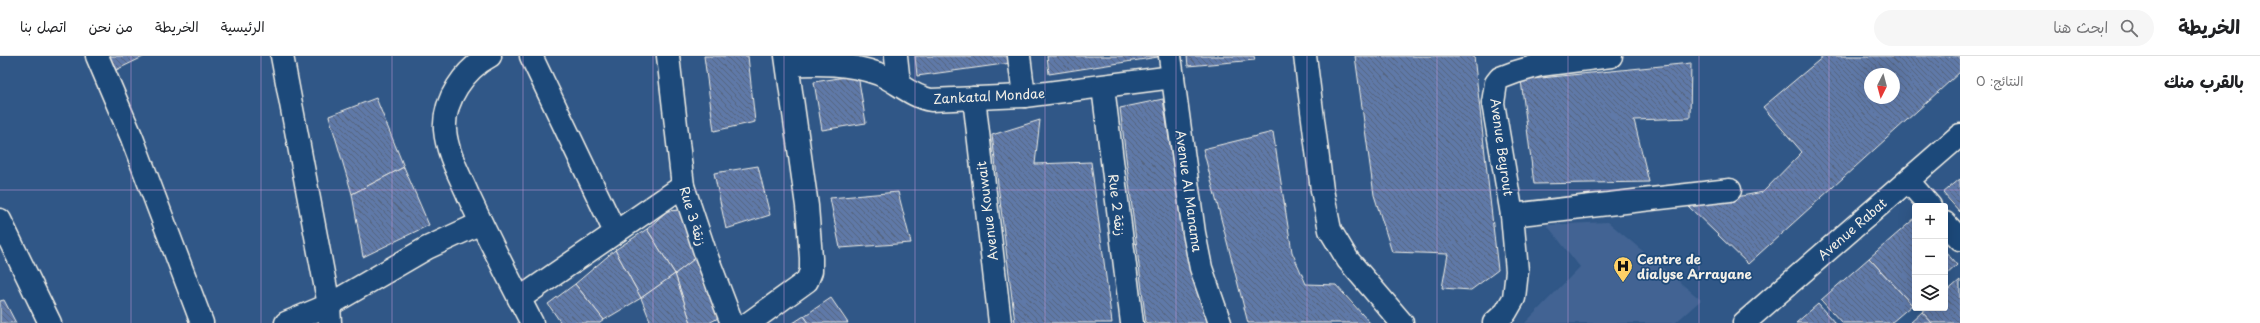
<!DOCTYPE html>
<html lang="ar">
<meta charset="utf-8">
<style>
body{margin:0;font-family:"Playpen Sans","Playpen Sans Arabic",sans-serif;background:#f6f6f6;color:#202124;direction:rtl}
.controls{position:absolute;right:12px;bottom:12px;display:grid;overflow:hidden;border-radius:4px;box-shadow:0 4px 16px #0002}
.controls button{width:36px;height:36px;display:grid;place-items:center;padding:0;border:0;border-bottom:1px solid #e0e0e0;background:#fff;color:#202124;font:20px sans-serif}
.compass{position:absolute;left:1864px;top:12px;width:36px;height:36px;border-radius:50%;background:#fff;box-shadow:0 4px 16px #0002;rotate:186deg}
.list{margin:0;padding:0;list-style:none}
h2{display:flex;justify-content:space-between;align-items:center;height:52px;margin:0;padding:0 16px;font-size:17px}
h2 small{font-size:13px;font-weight:400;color:#757577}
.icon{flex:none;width:22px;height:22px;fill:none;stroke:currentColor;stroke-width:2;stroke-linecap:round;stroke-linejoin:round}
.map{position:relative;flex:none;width:1960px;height:267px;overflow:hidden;direction:ltr}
header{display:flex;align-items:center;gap:24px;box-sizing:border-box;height:56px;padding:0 20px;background:#fff;border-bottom:1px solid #e0e0e0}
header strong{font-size:19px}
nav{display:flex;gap:22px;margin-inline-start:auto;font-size:14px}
.search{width:280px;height:36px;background:#f6f6f6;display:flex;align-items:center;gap:10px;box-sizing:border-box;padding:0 14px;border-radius:22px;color:#757577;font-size:15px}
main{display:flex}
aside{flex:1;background:#fff}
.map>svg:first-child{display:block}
</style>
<header>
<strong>الخريطة</strong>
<div class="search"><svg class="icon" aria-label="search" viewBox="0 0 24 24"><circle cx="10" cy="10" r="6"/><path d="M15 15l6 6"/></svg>ابحث هنا</div>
<nav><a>الرئيسية</a><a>الخريطة</a><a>من نحن</a><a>اتصل بنا</a></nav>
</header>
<main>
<aside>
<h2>بالقرب منك<small>النتائج: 0</small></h2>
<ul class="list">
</ul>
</aside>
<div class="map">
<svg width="1960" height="267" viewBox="0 0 1960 267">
<defs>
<pattern id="building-back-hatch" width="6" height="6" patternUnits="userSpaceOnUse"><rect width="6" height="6" fill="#5f79a8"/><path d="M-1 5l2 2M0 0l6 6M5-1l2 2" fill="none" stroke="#55637c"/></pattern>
</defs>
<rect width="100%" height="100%" fill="#305787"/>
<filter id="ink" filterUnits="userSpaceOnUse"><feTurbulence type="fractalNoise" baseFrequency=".025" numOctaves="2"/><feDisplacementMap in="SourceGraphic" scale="8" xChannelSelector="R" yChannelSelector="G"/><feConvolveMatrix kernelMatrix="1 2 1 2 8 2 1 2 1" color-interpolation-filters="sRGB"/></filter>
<g filter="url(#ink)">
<polygon fill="#426493" points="1608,166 1701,244 1675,267 1525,267 1580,211 1547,169"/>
<g fill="url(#building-back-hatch)" stroke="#f4f1e8" fill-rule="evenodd">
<polygon points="108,0 145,0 114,15"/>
<polygon points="704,0 748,0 755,66 714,75"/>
<polygon points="915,0 1010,0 1011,7 917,20"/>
<polygon points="1047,0 1158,0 1158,1 1049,18"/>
<polygon points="1187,0 1254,0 1255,4 1188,10"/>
<polygon points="1355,0 1474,0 1498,214 1471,234 1442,232 1448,198 1392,196 1374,139"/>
<path d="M1824 0H1960V16L1748 208 1688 150 1763 136 1802 96 1763 51ZM1870 18H1894V42H1870Z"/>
<polygon points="1691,7 1690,62 1634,64 1649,126 1534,128 1521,24"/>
<polygon points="858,19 866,67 822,74 814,26"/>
<polygon points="376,42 404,111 352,138 329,60"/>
<polygon points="1163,43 1184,182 1210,267 1146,267 1120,52"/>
<polygon points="1040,64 1035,108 1091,106 1112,267 1015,267 992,79"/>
<polygon points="1273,76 1292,196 1306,228 1336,229 1370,267 1248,267 1203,93"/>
<polygon points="758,110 770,159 726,173 714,117"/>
<polygon points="404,111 429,169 363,201 352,138"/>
<polygon points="1960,123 1960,156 1943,137"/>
<polygon points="898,136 911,187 840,192 830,142"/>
<polygon points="681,154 698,200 675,218 647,173 667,155"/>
<polygon points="1915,162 1915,246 1912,249 1869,202"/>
<polygon points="647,173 675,218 641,242 615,194"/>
<polygon points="615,194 641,242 604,264 575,228"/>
<polygon points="1945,195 1957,209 1945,220"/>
<polygon points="698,200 722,260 709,267 691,267 675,218"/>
<polygon points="1869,202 1912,249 1891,267 1842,267 1821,244"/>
<polygon points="675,218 691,267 651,267 641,242"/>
<polygon points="1960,224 1960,267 1932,267 1922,256 1927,252 1945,252 1945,237"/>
<polygon points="575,228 604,264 600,267 561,267 548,248"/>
<polygon points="831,242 848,267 809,267 804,260"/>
<polygon points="4,244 16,267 0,267 0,245"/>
<polygon points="1818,248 1835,267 1796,267"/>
<polygon points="1922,256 1932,267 1910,267"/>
<polygon points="804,260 809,267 793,267"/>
</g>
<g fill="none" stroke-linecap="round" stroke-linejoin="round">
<defs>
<g id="street">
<polyline points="97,0 132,82 202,267"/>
<polyline points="282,0 329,249 330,267"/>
<path d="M490 0C465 13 443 44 445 74 447 97 459 118 468 139 488 182 510 225 532 267"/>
<polyline points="531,0 615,176"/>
<polyline points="668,0 683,130 705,196 732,267"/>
<polyline points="896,0 899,28"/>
<polyline points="1019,0 1024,40"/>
<polyline points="1170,0 1194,177 1201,212 1220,267"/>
<path d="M788 9C819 7 849 7 879 18 896 25 912 41 931 44L1024 40 1173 21"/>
<polyline points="1103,31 1132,267"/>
<polyline points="974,42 1000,267"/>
<polyline points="1908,125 1930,150"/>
<polyline points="1512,159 1730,134"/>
<polyline points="0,164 50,267"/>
<polyline points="1945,167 1960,183"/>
<polyline points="519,243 683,130"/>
<polyline points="286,267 329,249 427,192 481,167"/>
<polyline points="749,267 807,225 811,215 811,202 807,150 786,0"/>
<polyline points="1494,267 1506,256 1514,242 1517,215 1512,159 1493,47 1496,27 1500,22 1516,16 1540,9 1611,0"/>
<polyline points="1744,267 1960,79"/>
</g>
<polyline id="secondary" points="1305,0 1322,134 1330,174 1348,204 1402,267"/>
</defs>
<use href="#street" stroke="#f4f1e8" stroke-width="25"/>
<use href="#secondary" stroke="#f4f1e8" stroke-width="25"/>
<use href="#street" stroke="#1f4a7a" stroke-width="22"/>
<use href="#secondary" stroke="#1f4a7a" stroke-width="22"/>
</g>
</g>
<path fill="none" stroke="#be98d6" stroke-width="1" stroke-opacity="0.55" d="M131 0V267M261 0V267M392 0V267M523 0V267M653 0V267M784 0V267M915 0V267M1045 0V267M1176 0V267M1307 0V267M1437 0V267M1568 0V267M1699 0V267M1829 0V267M0 134H1960"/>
<defs>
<symbol id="hospital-pin" viewBox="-11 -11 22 30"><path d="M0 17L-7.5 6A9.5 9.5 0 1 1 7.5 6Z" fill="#ffd166" stroke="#1f4a7a"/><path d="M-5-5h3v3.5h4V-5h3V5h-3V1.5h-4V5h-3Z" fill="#111"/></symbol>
</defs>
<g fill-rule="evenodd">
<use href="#hospital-pin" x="1612" y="199" width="22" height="30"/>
</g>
<g text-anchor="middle" stroke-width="3.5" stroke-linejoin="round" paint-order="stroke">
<g font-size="13" fill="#f4f1e8" stroke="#1f4a7a">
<text transform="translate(989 40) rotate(-3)" y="5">Zankatal Mondae</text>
<text transform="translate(1502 91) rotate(82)" y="5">Avenue Beyrout</text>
<text transform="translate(1189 135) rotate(82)" y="5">Avenue Al Manama</text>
<text transform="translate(1117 149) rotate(83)" y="5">Rue 2 زنقة</text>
<text transform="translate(987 155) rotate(-97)" y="5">Avenue Kouwait</text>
<text transform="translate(693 160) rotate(73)" y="5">Rue 3 زنقة</text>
<text transform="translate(1852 173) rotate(-41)" y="5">Avenue Rabat</text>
</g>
<g font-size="13" font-weight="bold" fill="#f4f1e8" stroke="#1f4a7a" text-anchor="start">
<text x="1637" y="208">Centre de<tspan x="1637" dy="15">dialyse Arrayane</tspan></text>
</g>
</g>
</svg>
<div class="controls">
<button>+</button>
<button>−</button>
<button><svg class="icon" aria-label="layers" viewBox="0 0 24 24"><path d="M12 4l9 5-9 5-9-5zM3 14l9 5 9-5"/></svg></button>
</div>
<svg class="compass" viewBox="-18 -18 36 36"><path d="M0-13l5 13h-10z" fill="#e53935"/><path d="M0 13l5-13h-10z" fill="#757577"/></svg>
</div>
</main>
